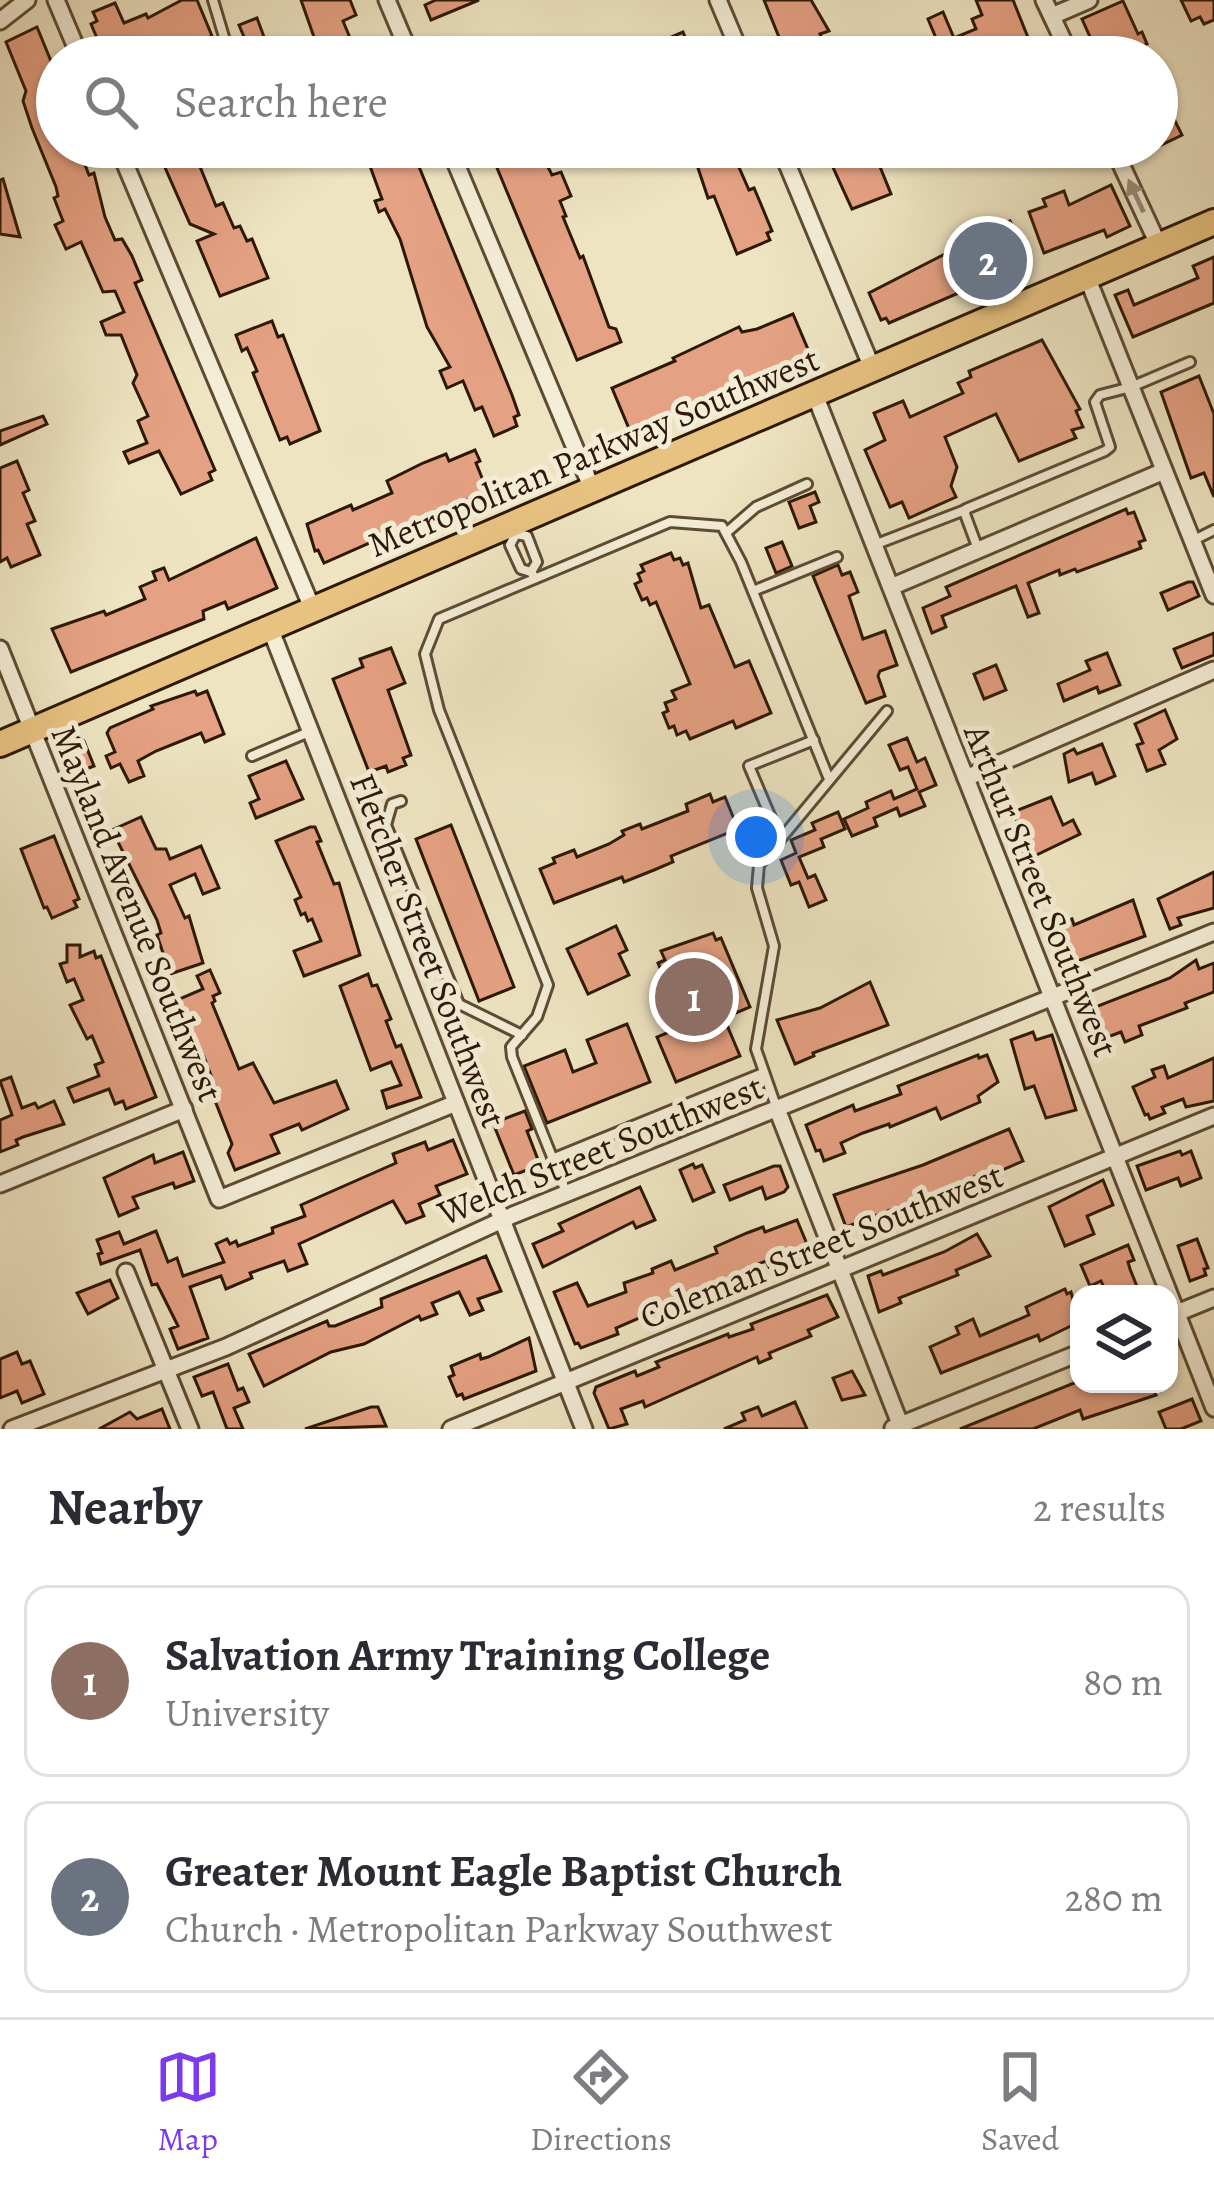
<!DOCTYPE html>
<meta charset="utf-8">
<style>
body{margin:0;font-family:Alegreya,serif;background:#f2f2f3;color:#2b2b33}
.controls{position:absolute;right:36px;bottom:36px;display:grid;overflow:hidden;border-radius:24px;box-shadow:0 3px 9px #0004}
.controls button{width:108px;height:108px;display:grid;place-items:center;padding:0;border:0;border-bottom:3px solid #e1e1e2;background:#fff;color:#2b2b33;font:60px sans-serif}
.you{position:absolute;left:756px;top:837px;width:42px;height:42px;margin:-30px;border:9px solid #fff;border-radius:50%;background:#1a73e8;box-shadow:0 0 0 18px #1a73e833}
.badge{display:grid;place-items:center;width:78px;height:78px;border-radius:50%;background:#7c3aed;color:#fff;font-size:39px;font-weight:700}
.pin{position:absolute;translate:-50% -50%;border:6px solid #fff;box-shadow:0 3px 12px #0006}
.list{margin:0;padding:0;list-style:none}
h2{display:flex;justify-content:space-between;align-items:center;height:156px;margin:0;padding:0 48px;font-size:51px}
h2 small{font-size:39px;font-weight:400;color:#7c7c81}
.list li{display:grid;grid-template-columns:78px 1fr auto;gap:36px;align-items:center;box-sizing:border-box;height:192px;margin:0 24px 24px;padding:0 24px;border:3px solid #e1e1e2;border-radius:24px}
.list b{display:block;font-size:45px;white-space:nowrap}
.list p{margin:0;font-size:39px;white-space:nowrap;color:#7c7c81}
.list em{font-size:39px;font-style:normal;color:#7c7c81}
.icon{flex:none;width:66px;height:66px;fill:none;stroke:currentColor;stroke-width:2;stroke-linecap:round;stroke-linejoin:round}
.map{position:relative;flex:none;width:1214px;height:1429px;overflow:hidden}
.search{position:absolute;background:#fff;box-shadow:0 3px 9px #0004;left:36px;right:36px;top:36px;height:132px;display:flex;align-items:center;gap:30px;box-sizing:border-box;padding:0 42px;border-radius:66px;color:#7c7c81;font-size:45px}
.sheet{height:588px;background:#fff}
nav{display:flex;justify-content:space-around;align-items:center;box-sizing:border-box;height:168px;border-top:3px solid #e1e1e2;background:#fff;font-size:33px;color:#7c7c81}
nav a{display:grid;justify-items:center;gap:6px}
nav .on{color:#7c3aed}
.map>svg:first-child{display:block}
</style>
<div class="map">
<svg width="1214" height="1429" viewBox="0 0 1214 1429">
<rect width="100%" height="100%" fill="#eee4c2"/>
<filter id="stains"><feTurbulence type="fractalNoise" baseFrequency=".00167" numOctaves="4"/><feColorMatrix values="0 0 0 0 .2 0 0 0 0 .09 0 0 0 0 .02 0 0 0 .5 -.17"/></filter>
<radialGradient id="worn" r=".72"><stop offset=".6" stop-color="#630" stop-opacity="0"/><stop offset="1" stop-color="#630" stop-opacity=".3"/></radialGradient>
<g fill="#e5a183" stroke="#2d1804" stroke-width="3">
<polygon points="182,0 197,0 212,36 194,44 192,40 164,52 163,57 105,57 91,24 97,21 93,12 115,3 124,23 146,14 148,18"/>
<polygon points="301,0 350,0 356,15 343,21 355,50 338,57 321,57"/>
<polygon points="436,0 479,0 431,20 425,5"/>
<polygon points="764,0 811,0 829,31 820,34 830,57 787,57"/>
<polygon points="976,0 1013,0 1033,50 1018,57 979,57 974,45 944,57 928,19 943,12 954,38 976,29 972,19 982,15"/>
<polygon points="1181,0 1214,0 1214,20 1204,24 1200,17 1191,21"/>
<polygon points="1123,1 1138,34 1142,32 1147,44 1127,52 1130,57 1099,57 1082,19"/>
<polygon points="257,18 267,45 250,51 239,25"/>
<polygon points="37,27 55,71 49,74 57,93 57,147 73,147 75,154 80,152 89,175 94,173 105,217 115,240 122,239 132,256 142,280 135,283 215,470 209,473 212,480 181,494 159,451 129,463 124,452 147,443 138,421 148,416 133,383 137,375 121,335 106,335 101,322 124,312 115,291 103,292 81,242 66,249 55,225 63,221 54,198 58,196 56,187 32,128 23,101 26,91 6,42"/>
<polygon points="683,32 692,54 625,57"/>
<polygon points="1172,115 1182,135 1157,147 1157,122"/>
<polygon points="175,147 192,147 216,206 223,203 234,228 240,226 247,241 252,239 268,278 220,296 197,241 214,234 190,224 159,154"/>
<polygon points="363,147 411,147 512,395 519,415 514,417 517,426 494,436 482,407 475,410 463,381 447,388 440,371 450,367 427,327 400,239 385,209 379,212 375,201 382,199"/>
<polygon points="498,147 538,147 552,175 561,172 571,196 560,201 566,216 563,217 580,258 583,256 609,327 616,329 621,342 577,360 490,151"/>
<polygon points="691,147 730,147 749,190 754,188 760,202 772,231 767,233 770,240 737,254 714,196 708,198"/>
<polygon points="837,147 872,147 891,194 852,209 826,152"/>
<polygon points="3,179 20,237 0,234 0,180"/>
<polygon points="1111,185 1130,226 1107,237 1104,230 1044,253 1029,212 1046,206 1043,199 1064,191 1069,205"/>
<polygon points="1010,221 1028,260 1002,275 984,238 989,236 987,231"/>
<polygon points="945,254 961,292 889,323 886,318 881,320 869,293"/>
<polygon points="1214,257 1214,303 1133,337 1115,295 1128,290 1134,305 1198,278 1193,266"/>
<polygon points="793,314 810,354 630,431 612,388 675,361 673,358 739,327 742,332 757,329"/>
<polygon points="272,321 278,337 283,335 320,431 290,444 287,437 280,440 253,373 257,371 247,348 242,351 236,335"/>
<polygon points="1042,340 1080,409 1076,411 1083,427 1072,430 1076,438 1019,461 996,414 945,437 957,467 951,486 956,497 909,518 902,502 890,507 865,450 885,440 874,413 903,401 910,417 963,393 958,383 971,377 969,371"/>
<polygon points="1199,376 1214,414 1214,497 1204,473 1191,478 1161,392"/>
<polygon points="43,416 47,424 0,445 0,431"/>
<polygon points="475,450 480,461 476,463 491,500 473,507 469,499 324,563 318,550 315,551 307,524 351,505 353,510 392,493 387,481 423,463 446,454 449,461"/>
<polygon points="17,461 29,490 23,493 35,521 27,524 40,555 11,567 7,558 0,562 0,468"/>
<polygon points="815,492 819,502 810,506 816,522 799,528 789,502"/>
<polygon points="1126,509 1128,514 1134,512 1145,540 1139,542 1141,548 1077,572 1075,569 1060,575 1059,570 1028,583 1039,613 1028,617 1016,586 942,616 946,627 932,633 923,608 950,596 946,587"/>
<polygon points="256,538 277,588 228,609 225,602 203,611 204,619 71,672 52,629 104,611 106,615 145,599 140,587 156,580 153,572 164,568 169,580"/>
<polygon points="782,542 792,566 776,573 766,548"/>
<polygon points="671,553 674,560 680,558 683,565 688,563 701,608 709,605 735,667 749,661 771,713 736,728 733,721 690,739 686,731 677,735 674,726 669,728 663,713 668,711 665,703 676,699 672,691 690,684 656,602 650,605 647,598 642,600 635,584 641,581 638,574 644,571 641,565"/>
<polygon points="838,565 842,575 850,572 858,592 849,596 863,639 885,631 897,665 880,671 878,676 885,696 866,703 813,576"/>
<polygon points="1188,582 1193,582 1199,596 1168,610 1161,593"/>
<polygon points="1214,633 1214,655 1182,668 1174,649"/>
<polygon points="391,648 405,683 388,690 411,755 403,758 406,765 388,772 386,766 369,772 333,679 363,667 360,659"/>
<polygon points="1107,653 1120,685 1099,693 1097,687 1064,701 1058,684 1090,670 1086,661"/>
<polygon points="996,665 1006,690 984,699 974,674"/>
<polygon points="195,691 197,695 207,691 224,734 205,742 201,733 156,751 138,761 144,776 129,782 120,764 111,768 106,756 115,752 107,733 110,728 153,709 151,706"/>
<polygon points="1165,710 1177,739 1159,750 1165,764 1147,771 1137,745 1143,743 1135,724"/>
<polygon points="73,735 84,741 94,766 69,775 56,742"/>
<polygon points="907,738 917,762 925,758 936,785 919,792 925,806 900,816 897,808 874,818 877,826 852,836 844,819 868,808 866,802 891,791 894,799 917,789 908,767 900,770 889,745"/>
<polygon points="1102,744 1115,776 1096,784 1092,773 1069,782 1064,754 1074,749 1077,754"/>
<polygon points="286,761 303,799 256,818 250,803 259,799 249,776"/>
<polygon points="710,794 713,802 725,797 738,829 671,856 673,862 654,870 624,882 622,877 554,903 540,869 555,863 553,858 574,850 577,857 609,844 624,835 622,831 640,824 642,829 688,811 686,804"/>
<polygon points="1051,797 1063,825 1073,820 1080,834 1026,860 1021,848 1027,846 1013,812"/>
<polygon points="838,812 845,829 821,839 824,847 799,857 808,878 815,875 826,900 809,907 799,882 791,885 781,860 796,853 791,840 815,830 812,823"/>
<polygon points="141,817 156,849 166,849 170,859 201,846 219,888 203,894 195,874 170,885 185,918 189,916 203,963 170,974 157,935 161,933 157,920 112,830"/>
<polygon points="451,825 514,987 479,1001 416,839"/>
<polygon points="310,827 315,827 321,841 317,842 334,884 339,883 360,955 304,976 294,951 321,941 312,919 308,921 305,913 301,915 295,900 301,897 276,841"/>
<polygon points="54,836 79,899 74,901 77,907 52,918 47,907 44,908 21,849"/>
<polygon points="1214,872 1214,908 1178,918 1181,925 1170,929 1158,899"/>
<polygon points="1133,900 1145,936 1075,962 1060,923 1072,919 1074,925"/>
<polygon points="616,926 627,950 619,954 629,975 588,994 567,949"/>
<polygon points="713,933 716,940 721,938 750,1007 724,1018 740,1056 676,1082 657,1037 684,1026 658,963 665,960 661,951"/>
<polygon points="67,945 80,945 80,957 94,951 96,958 101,956 156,1097 126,1109 123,1101 115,1104 109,1089 74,1102 68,1088 99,1076 95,1065 103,1062 92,1036 87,1039 70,1005 83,1000 74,979 67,982 60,964 67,962"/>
<polygon points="1196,960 1199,969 1214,963 1214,992 1185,1003 1187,1008 1139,1026 1142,1035 1125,1042 1121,1032 1097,1041 1085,1011 1170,978"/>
<polygon points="210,970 220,993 213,996 215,1001 212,1003 239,1069 253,1063 274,1103 336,1081 348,1109 302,1130 299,1124 271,1135 279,1153 235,1170 228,1153 232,1144 210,1088 215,1086 204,1057 199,1059 177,1000 203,989 197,976"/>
<polygon points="368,974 372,986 377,985 391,1019 386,1021 396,1047 401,1045 421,1097 387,1108 382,1091 401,1085 391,1062 371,1070 340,986"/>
<polygon points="870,982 888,1025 813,1053 814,1056 795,1064 777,1020 820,1008"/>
<polygon points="627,1024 650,1082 547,1123 524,1066 565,1050 573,1072 596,1063 587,1040"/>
<polygon points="1033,1032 1036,1040 1052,1035 1076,1110 1046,1118 1034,1086 1025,1089 1011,1040"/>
<polygon points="978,1055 979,1058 987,1055 998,1082 978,1096 980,1102 941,1119 936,1108 890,1127 889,1124 863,1133 841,1143 845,1153 824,1161 820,1150 816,1151 806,1125 853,1105 855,1111 901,1094 898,1086"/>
<polygon points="1214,1058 1214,1101 1186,1107 1183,1099 1162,1107 1165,1113 1150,1119 1148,1114 1145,1115 1133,1087 1155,1077 1152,1070 1164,1066 1168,1078"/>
<polygon points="11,1077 22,1108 35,1103 38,1108 54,1101 64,1124 23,1137 16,1140 18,1145 0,1152 0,1120 12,1115 0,1081"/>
<polygon points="525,1111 532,1129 527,1131 540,1165 514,1175 493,1123"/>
<polygon points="1009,1129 1023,1161 982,1179 980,1174 921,1203 919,1199 846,1227 834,1195 923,1165"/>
<polygon points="453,1140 467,1174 436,1186 440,1195 419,1204 424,1216 406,1223 393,1201 299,1244 307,1264 288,1271 284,1261 250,1273 252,1278 226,1289 221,1276 190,1287 208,1338 178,1349 170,1329 178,1326 157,1284 152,1285 140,1250 101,1264 98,1254 102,1253 97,1240 119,1232 124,1244 156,1231 168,1262 177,1258 183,1276 224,1262 216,1244 227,1239 230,1244 236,1241 238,1246 273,1233 272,1228 305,1216 301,1205 396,1163 393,1154 425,1142 428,1150"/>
<polygon points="1180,1151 1182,1155 1191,1151 1201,1178 1181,1186 1178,1178 1146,1190 1137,1166"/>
<polygon points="183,1152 194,1181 175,1188 173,1183 133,1197 138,1208 119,1216 104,1178 153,1155 155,1163"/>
<polygon points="693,1164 695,1168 702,1165 714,1192 693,1201 680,1170"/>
<polygon points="774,1166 780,1166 788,1187 784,1192 766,1199 762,1187 730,1200 724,1185"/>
<polygon points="1103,1180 1113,1205 1087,1216 1094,1234 1065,1246 1049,1207"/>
<polygon points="640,1187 655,1220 636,1228 633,1222 543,1267 533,1244 563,1231 559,1224"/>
<polygon points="797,1220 812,1256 794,1262 792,1258 769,1267 766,1261 745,1269 747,1275 718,1287 717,1293 704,1298 699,1292 616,1328 618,1334 581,1348 578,1343 575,1344 554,1292 577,1283 588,1306 626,1292 624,1283 653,1273 652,1269 671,1261 675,1270 717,1253 715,1247 747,1233 763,1227 765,1232"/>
<polygon points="977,1234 990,1256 956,1270 958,1275 899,1298 901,1303 879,1312 868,1276 881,1271 883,1275 944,1252"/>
<polygon points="1197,1239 1208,1268 1204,1269 1206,1275 1190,1281 1178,1246"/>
<polygon points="1128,1245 1134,1260 1128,1262 1130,1269 1140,1294 1107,1294 1101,1281 1090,1286 1081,1265"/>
<polygon points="486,1256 501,1291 478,1299 483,1310 470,1315 459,1292 432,1303 437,1314 421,1320 419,1316 364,1344 331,1352 264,1386 249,1354 327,1321 329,1326 335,1326 382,1307 381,1299"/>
<polygon points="110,1280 118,1298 88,1314 77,1293"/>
<polygon points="1065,1289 1067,1294 1071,1292 1079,1322 1040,1341 1038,1335 941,1373 930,1347 959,1334 956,1327 973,1319 980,1336 1029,1315 1026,1307"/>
<polygon points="827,1295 838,1317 808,1330 811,1336 769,1353 771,1358 759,1363 757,1357 645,1407 643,1401 621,1409 627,1424 609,1429 594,1393 596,1387 635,1371 637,1376 659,1367 656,1362 728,1334 729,1337 753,1329 751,1324"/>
<polygon points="529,1338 536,1371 464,1399 462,1394 457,1396 449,1377 454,1375 451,1366 480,1354 481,1359 488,1357"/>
<polygon points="17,1352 22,1364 30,1361 44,1394 22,1403 17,1391 0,1398 0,1359"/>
<polygon points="228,1364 238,1390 243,1388 249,1402 234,1408 243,1429 227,1429 213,1392 202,1396 194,1377"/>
<polygon points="852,1371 865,1395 842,1400 833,1378"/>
<polygon points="1079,1381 1079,1384 1151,1384 1156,1395 1083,1419 1080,1410 1033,1429 960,1429"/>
<polygon points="1192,1399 1201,1421 1181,1429 1166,1429 1159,1412"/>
<polygon points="795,1402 807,1429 724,1429 745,1420 742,1413 758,1407 762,1416"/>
<polygon points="371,1407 378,1407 386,1426 305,1429"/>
<polygon points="162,1409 170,1429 99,1429 130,1412 137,1419"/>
</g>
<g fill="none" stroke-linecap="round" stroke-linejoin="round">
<defs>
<g id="service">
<polyline points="213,0 230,57"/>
<polyline points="514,528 516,534 510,545 521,569 531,572 535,578"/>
<polyline points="726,533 756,507 807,484"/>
<polyline points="516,534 527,536 537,562 531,572"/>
<polyline points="1194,540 1214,530"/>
<polyline points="874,545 965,510"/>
<polyline points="978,549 965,514 966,509 1105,451 1110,447 1095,402 1100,395 1131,387 1190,362"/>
<polyline points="753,591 837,557"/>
<polyline points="252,756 309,732"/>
<polyline points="401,801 392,804 386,825 459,1004 522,1035"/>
<polyline points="780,839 749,766 814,740"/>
<polyline points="777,1109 756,1049 774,946 757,888 759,865 887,711"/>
<polyline points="552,1159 763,1073"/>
<polyline points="566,1192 512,1057 511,1047 537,1017 548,985 439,710 425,654 439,619 670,522 722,526 741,562 829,779"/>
</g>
<g id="minor">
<polyline points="56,0 80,57"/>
<polyline points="387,0 411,57"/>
<polyline points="718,0 742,57"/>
<polyline points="1044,0 1071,57"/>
<polyline points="1052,16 1089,0"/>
<polyline points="0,21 27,0"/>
<polyline points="118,147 313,610"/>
<polyline points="449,147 593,491"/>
<polyline points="780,147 873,370"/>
<polyline points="1113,147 1159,246"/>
<polyline points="1087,277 1214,595"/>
<polyline points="815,395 1214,1408"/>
<polyline points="891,587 1164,471"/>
<polyline points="270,628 584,1429"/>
<polyline points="0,649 219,1199 456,1103"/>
<polyline points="966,778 1214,670"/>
<polyline points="777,1109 902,1429"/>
<polyline points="0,1184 184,1109"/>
<polyline points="126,1272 190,1429"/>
<polyline points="1172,1315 1214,1298"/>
<polyline points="893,1428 1079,1353"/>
<polyline points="12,1429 226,1347 513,1215 1214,932"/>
<polyline points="451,1429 1214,1116"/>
</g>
<polyline id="primary" points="0,744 1214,222"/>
</defs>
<use href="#service" stroke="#5d4b34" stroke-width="14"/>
<use href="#minor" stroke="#5d4b34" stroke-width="21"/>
<use href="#primary" stroke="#2d1804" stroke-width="30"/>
<use href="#service" stroke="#f4edd7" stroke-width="8"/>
<use href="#minor" stroke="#f4edd7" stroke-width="15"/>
<use href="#primary" stroke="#e7c281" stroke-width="24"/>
</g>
<defs><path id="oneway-solid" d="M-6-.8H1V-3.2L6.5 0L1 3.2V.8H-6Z" transform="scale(3)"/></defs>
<use fill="#9a8d78" href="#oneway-solid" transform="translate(1136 196) rotate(-115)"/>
<g text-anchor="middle" stroke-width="10" stroke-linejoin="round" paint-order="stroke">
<g font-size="36" fill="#2d1804" stroke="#f4edd7">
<text transform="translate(593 451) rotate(-23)" y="13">Metropolitan Parkway Southwest</text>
<text transform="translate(1042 890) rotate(68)" y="13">Arthur Street Southwest</text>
<text transform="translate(138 913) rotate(68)" y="13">Mayland Avenue Southwest</text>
<text transform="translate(429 950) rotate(69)" y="13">Fletcher Street Southwest</text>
<text transform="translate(600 1149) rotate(-22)" y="13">Welch Street Southwest</text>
<text transform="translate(821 1245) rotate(-22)" y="13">Coleman Street Southwest</text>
</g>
</g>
<rect width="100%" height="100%" filter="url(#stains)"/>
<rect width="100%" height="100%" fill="url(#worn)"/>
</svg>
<div class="controls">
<button><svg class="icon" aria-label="layers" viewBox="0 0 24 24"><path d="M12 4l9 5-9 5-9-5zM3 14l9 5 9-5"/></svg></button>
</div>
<div class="you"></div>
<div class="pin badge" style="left:694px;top:997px;background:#8d6e63">1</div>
<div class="pin badge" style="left:988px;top:261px;background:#6b7280">2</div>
<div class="search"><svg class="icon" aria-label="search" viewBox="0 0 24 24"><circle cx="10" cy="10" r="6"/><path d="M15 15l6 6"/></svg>Search here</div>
</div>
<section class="sheet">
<h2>Nearby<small>2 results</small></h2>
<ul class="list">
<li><span class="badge" style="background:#8d6e63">1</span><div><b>Salvation Army Training College</b><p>University</p></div><em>80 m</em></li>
<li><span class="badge" style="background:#6b7280">2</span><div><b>Greater Mount Eagle Baptist Church</b><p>Church · Metropolitan Parkway Southwest</p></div><em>280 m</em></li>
</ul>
</section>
<nav>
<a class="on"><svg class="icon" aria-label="map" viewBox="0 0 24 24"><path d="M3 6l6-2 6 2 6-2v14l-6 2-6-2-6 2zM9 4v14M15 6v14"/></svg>Map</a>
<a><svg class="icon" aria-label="directions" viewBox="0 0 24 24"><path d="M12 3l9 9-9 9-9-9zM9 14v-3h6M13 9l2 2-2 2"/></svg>Directions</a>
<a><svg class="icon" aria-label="saved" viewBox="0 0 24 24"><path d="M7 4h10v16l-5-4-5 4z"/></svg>Saved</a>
</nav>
